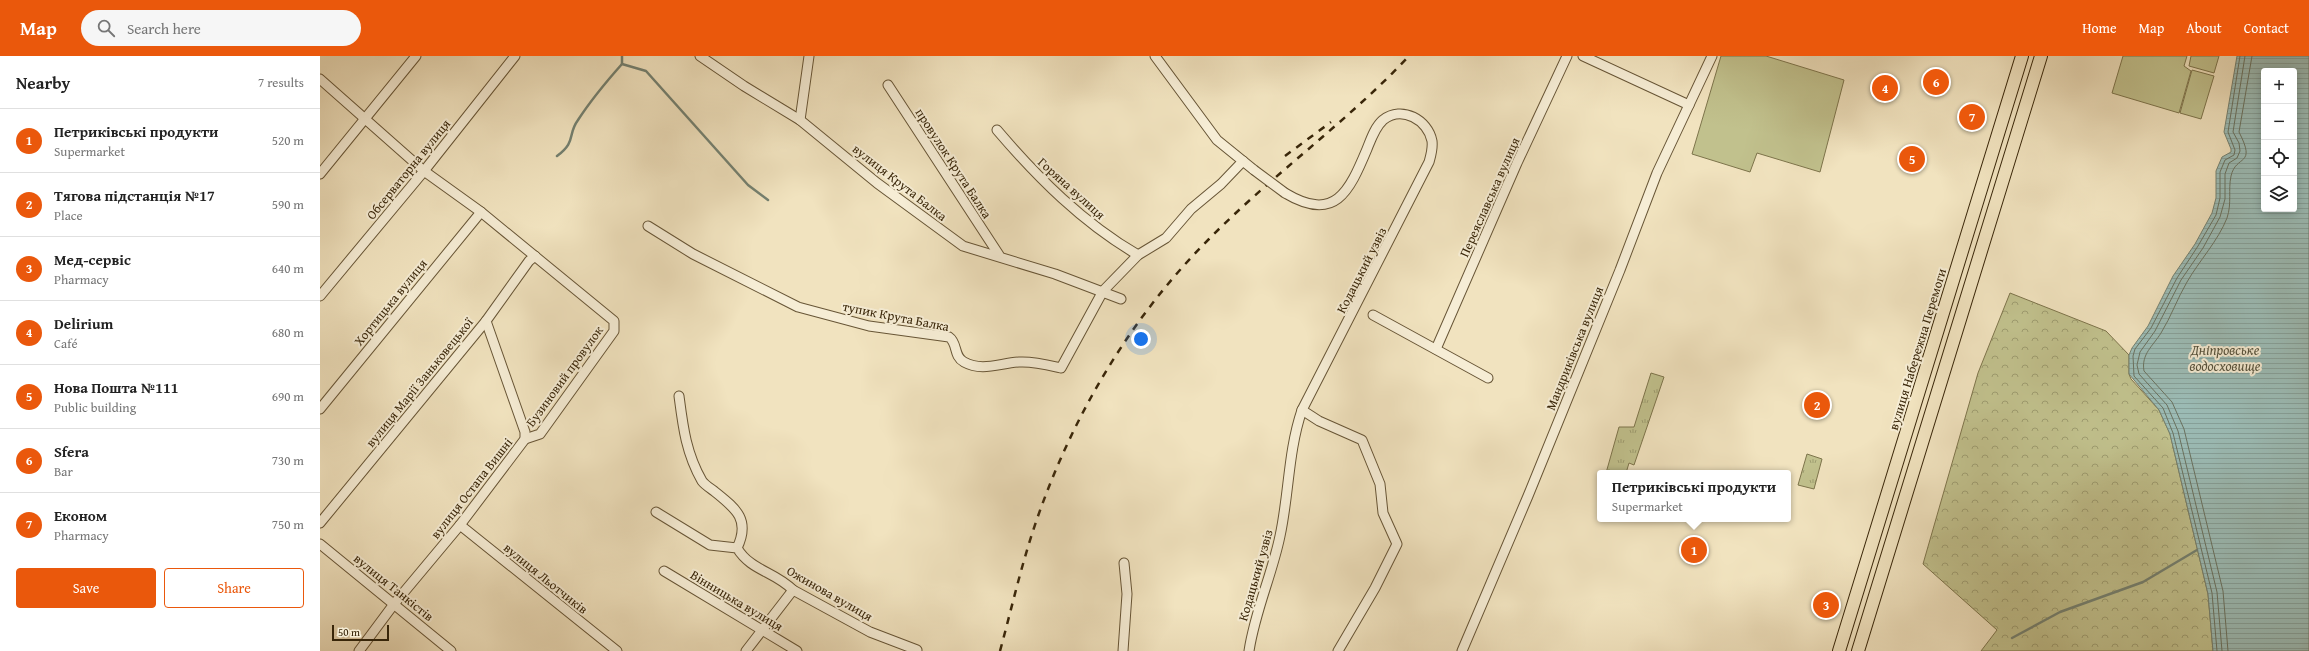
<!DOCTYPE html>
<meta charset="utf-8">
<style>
body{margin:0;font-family:"Gentium Book Plus",serif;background:#f6f6f6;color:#222}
.controls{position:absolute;right:12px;top:12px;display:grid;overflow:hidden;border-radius:4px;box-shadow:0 2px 10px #0003}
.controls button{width:36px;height:36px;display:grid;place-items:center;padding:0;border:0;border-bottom:1px solid #e0e0e0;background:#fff;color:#222;font:20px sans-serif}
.scale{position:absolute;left:12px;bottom:10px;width:57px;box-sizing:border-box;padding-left:4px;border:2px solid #392609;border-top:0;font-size:11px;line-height:14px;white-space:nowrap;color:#392609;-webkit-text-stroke:3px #f6edd5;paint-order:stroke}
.you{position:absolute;left:821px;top:283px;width:14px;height:14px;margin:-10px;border:3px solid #fff;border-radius:50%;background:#1a73e8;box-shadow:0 0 0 6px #1a73e833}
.badge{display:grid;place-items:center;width:26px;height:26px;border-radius:50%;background:#ea580c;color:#fff;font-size:13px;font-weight:700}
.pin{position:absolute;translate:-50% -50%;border:2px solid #fff;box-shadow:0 1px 4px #0006}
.popup{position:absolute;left:1277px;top:414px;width:194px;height:52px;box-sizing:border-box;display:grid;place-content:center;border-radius:4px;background:#fff;filter:drop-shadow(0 1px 3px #0005);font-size:13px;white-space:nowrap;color:#767676}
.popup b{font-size:15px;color:#222}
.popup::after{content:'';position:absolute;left:50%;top:100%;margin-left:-8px;border:8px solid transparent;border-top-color:#fff}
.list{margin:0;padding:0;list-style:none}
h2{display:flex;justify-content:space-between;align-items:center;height:52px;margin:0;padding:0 16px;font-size:17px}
h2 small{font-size:13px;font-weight:400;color:#767676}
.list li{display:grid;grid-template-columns:26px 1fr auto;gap:12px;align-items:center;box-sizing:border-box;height:64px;padding:0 16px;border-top:1px solid #e0e0e0}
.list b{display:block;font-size:15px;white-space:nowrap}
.list p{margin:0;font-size:13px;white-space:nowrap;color:#767676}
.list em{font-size:13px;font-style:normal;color:#767676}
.actions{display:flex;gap:8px;padding:12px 16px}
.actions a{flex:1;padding:9px 0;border:1px solid #ea580c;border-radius:4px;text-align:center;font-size:14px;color:#ea580c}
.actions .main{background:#ea580c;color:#fff}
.icon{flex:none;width:22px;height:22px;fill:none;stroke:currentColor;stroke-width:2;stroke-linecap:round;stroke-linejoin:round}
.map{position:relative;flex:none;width:1989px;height:595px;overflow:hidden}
header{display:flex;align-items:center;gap:24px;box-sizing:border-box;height:56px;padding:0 20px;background:#ea580c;color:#fff}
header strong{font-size:19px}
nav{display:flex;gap:22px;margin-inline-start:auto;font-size:14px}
.search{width:280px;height:36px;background:#f6f6f6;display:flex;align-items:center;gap:10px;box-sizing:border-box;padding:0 14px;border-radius:22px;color:#767676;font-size:15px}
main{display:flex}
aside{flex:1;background:#fff}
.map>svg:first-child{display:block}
</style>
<header>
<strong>Map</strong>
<div class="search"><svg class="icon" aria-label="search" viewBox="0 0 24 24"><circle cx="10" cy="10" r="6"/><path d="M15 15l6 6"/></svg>Search here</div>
<nav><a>Home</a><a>Map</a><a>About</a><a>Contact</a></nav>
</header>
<main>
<aside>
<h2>Nearby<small>7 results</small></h2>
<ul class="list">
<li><span class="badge">1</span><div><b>Петриківські продукти</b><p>Supermarket</p></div><em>520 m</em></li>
<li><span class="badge">2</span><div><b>Тягова пiдстанцiя №17</b><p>Place</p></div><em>590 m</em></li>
<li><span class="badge">3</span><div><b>Мед-сервіс</b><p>Pharmacy</p></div><em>640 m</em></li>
<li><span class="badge">4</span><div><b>Delirium</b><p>Café</p></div><em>680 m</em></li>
<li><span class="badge">5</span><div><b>Нова Пошта №111</b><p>Public building</p></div><em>690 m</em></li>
<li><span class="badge">6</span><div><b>Sfera</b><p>Bar</p></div><em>730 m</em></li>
<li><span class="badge">7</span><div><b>Економ</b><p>Pharmacy</p></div><em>750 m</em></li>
</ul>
<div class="actions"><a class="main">Save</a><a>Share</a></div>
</aside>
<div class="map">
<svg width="1989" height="595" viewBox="0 0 1989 595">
<defs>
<pattern id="forest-crowns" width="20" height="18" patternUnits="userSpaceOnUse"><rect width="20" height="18" fill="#c1c18d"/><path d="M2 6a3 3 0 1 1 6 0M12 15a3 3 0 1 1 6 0" fill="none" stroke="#9e9d71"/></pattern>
<pattern id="park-tufts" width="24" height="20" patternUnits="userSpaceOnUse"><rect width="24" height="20" fill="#c1c18d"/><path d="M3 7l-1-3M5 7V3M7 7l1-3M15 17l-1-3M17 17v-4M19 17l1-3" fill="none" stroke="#9e9d71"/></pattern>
<pattern id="water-rules" width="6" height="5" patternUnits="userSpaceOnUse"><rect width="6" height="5" fill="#9cbdb7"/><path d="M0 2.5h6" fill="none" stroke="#87a29c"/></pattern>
</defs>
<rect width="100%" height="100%" fill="#f1e3bf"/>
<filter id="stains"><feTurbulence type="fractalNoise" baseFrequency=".005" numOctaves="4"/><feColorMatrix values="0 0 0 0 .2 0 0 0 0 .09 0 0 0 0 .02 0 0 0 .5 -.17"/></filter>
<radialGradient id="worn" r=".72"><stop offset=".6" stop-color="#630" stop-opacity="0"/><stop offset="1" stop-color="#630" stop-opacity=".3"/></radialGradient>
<polygon fill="url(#forest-crowns)" stroke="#7d744b" points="1690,237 1786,275 1809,299 1809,318 1811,323 1839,354 1850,378 1888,538 1893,595 1661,595 1677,574 1603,508 1658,317"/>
<g fill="url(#park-tufts)" stroke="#7d744b">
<polygon points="1331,317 1344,321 1314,409 1309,407 1306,417 1286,417 1299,371 1314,371"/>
<polygon points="1487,398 1502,403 1494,433 1478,429"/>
</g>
<g fill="#c1c18d" stroke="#7d744b">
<polygon points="1401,0 1446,0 1524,24 1500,116 1437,97 1430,116 1372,98"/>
<polygon points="1803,0 1867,0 1864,10 1871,15 1859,57 1792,37"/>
<polygon points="1871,0 1899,0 1894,17 1869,10"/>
<polygon points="1872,14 1894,20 1881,63 1860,57"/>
</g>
<path fill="url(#water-rules)" stroke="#748171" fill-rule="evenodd" d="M1917 0H1989V595H1893L1888 538 1850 378 1839 354 1809 318V299L1812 292 1828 270 1853 220 1875 188 1892 157 1896 142V115L1902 101 1911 96V93L1904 76ZM1944 15H1974V153H1944Z"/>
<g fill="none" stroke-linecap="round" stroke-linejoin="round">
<g stroke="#6a7260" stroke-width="1">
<polyline points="1897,595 1892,537 1853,377 1843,352 1814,320 1813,300 1815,293 1831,272 1857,222 1878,190 1896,159 1900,142 1900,116 1905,104 1914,99 1915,94 1908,76 1920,0"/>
<polyline points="1902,595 1897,536 1858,375 1847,349 1819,318 1817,309 1820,296 1835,275 1861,224 1883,192 1900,161 1905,143 1905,118 1909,107 1917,102 1920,95 1919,87 1913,76 1925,0"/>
<path d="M1908 595 1903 535 1864 373 1852 346 1824 315C1821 298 1833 290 1841 277 1851 261 1857 243 1867 226 1879 205 1898 185 1907 162 1912 147 1908 134 1911 120 1916 98 1937 111 1919 76L1932 0"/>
</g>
<g stroke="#748171" stroke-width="2.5">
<polyline points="302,8 302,0"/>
<path d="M237 100C257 85 247 79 258 64 271 44 286 26 302 8L326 15 428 129 448 144"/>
<polyline points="1692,582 1740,556 1823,526 1877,494"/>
</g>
<defs>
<g id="minor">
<polyline points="380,0 424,30 480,64 557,127 643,190 735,218 801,243"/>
<polyline points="835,0 897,84 934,114"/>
<polyline points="1263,0 1369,49"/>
<polyline points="0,23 104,115 161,156 294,265 294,275 220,378 205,383"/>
<polyline points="568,29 679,199"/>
<polyline points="480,64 489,0"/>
<path d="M677 74C718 122 763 167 818 199"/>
<polyline points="0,118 96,0"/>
<path d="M328 170 373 198 478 251 549 270 629 281C638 287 633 300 644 306 662 316 680 307 699 306 713 305 728 309 741 312L783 235 818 199 846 182 871 153 901 128 923 105"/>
<polyline points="0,240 104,115 195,0"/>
<polyline points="1053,259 1168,322"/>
<polyline points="1116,293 1197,107 1247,0"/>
<path d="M359 340C363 371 366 397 382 425 385 429 390 432 394 435 415 452 431 463 417 492"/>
<polyline points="0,353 161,156"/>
<polyline points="982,354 999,365 1042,384 1060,428 1063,457 1077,488 1055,532 1018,595"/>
<path d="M336 456 390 489 417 492C431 515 454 515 473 534L550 576 597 594"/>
<polyline points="0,467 166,265 209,205 215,200"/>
<polyline points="140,469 297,595"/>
<polyline points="0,488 131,595"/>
<polyline points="344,515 477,595"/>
<polyline points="39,595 74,548 140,469 205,383 205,376 166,265"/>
<polyline points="426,595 473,534"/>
<polyline points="803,595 807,538 804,507"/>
<path d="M929 595C935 555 952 519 960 480 969 439 968 395 982 354L1109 106C1111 99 1113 93 1112 85 1108 64 1082 49 1063 64 1055 71 1051 83 1047 93 1029 136 1015 167 965 137"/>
<polyline points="1142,595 1208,440 1300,214 1337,117 1392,0"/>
</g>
<g id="major">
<polyline points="1519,595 1702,0"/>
<polyline points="1538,595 1721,0"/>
</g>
</defs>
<use href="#minor" stroke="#675536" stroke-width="11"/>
<use href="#major" stroke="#392609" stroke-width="14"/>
<use href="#minor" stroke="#f6edd5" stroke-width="9"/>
<use href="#major" stroke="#f1e3bf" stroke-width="12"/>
<g stroke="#392609" stroke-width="2.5" stroke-dasharray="7 7" stroke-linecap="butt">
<polyline points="965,100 1011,66"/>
<path d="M680 595C692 551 702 506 717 463 753 359 811 261 889 183 952 119 1027 66 1089 0"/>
</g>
<defs>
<polyline id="minor-bridge" points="934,114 965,137"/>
</defs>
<use href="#minor-bridge" stroke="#675536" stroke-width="11" stroke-linecap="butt"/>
<use href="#minor-bridge" stroke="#f6edd5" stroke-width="9"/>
</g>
<g text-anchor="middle" stroke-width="4" stroke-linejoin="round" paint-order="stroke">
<g font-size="13" fill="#392609" stroke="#f6edd5">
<text transform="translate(634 107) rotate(57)" y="5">провулок Крута Балка</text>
<text transform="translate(88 113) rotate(-51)" y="5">Обсерваторна вулиця</text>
<text transform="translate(580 126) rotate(38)" y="5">вулиця Крута Балка</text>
<text transform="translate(752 132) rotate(42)" y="5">Горяна вулиця</text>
<text transform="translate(1169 141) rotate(-66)" y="5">Переяславська вулиця</text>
<text transform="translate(1041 214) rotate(-63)" y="5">Кодацький узвіз</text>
<text transform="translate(70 246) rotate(-51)" y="5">Хортицька вулиця</text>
<text transform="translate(576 260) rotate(11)" y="5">тупик Крута Балка</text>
<text transform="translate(1254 292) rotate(-68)" y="5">Мандриківська вулиця</text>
<text transform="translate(1597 293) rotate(-73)" y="5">вулиця Набережна Перемоги</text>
<text transform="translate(244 320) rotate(-54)" y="5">Бузиновий провулок</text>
<text transform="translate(99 326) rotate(-51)" y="5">вулиця Марії Заньковецької</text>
<text transform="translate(151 432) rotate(-52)" y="5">вулиця Остапа Вишні</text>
<text transform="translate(935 519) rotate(-74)" y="5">Кодацький узвіз</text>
<text transform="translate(226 522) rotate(39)" y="5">вулиця Льотчиків</text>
<text transform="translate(74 531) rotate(39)" y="5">вулиця Танкістів</text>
<text transform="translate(510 537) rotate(30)" y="5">Ожинова вулиця</text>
<text transform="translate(417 544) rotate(31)" y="5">Вінницька вулиця</text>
</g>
<g font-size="14" font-style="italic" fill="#57533d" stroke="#f6edd5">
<text x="1905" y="299">Дніпровське<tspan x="1905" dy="16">водосховище</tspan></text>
</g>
</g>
<rect width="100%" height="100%" filter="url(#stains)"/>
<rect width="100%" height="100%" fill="url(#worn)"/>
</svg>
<div class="controls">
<button>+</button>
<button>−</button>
<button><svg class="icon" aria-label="locate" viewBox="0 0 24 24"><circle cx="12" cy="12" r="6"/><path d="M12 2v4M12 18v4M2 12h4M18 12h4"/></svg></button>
<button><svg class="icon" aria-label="layers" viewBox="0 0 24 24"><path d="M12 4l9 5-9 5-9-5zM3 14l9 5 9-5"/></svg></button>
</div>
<div class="scale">50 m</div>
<div class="you"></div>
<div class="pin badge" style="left:1374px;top:494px">1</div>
<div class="popup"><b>Петриківські продукти</b>Supermarket</div>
<div class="pin badge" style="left:1497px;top:349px">2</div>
<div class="pin badge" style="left:1506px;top:549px">3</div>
<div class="pin badge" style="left:1565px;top:32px">4</div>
<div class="pin badge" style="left:1592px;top:103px">5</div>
<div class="pin badge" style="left:1616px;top:26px">6</div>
<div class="pin badge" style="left:1652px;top:61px">7</div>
</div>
</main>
